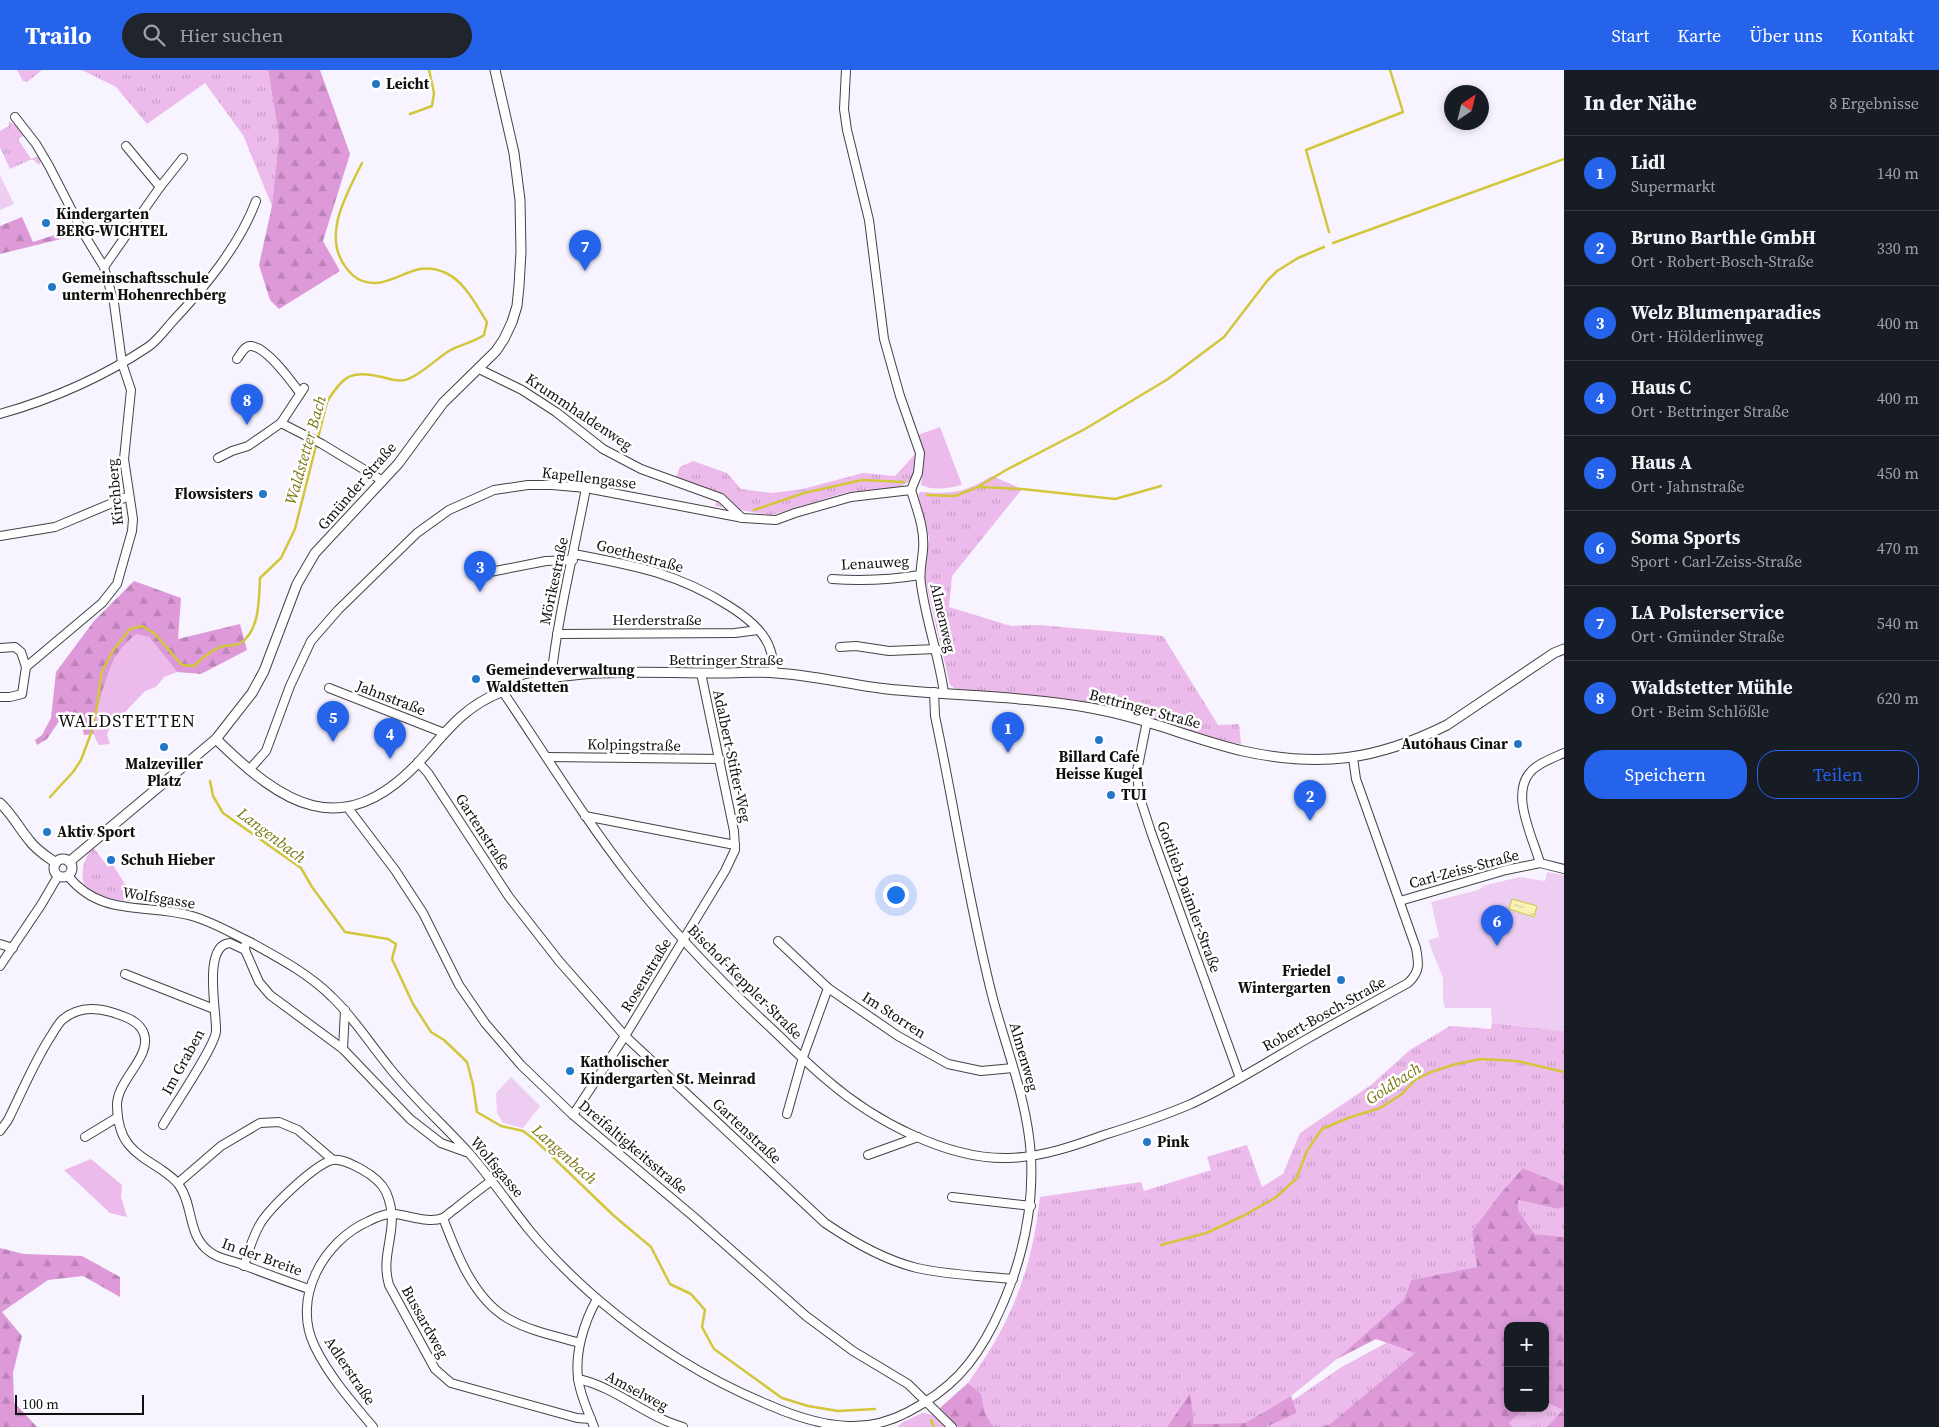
<!DOCTYPE html>
<html lang="de">
<meta charset="utf-8">
<style>
body{margin:0;font-family:"Source Serif 4",serif;background:#20242c;color:#f1f3f6}
.controls{position:absolute;right:15px;bottom:15px;display:grid;overflow:hidden;border-radius:10px;box-shadow:0 2px 8px #0003}
.controls button{width:45px;height:45px;display:grid;place-items:center;padding:0;border:0;border-bottom:1px solid #363941;background:#171b24;color:#f1f3f6;font:25px sans-serif}
.compass{position:absolute;left:1444px;top:15px;width:45px;height:45px;border-radius:50%;background:#171b24;box-shadow:0 2px 8px #0003;rotate:35deg}
.scale{position:absolute;left:15px;bottom:12px;width:129px;box-sizing:border-box;padding-left:5px;border:2px solid #101010;border-top:0;font-size:14px;line-height:18px;white-space:nowrap;color:#101010;-webkit-text-stroke:4px #fff;paint-order:stroke}
.you{position:absolute;left:895px;top:824px;width:18px;height:18px;margin:-12px;border:4px solid #fff;border-radius:50%;background:#1a73e8;box-shadow:0 0 0 8px #1a73e833}
.badge{display:grid;place-items:center;width:32px;height:32px;border-radius:50%;background:#2563eb;color:#fff;font-size:16px;font-weight:700}
.pin{position:absolute;translate:-50% -41px;filter:drop-shadow(0 1px 2px #0008)}
.pin::after{content:'';position:absolute;top:26px;width:18px;height:15px;background:inherit;clip-path:polygon(0 0,100% 0,50% 100%)}
.list{margin:0;padding:0;list-style:none}
h2{display:flex;justify-content:space-between;align-items:center;height:65px;margin:0;padding:0 20px;font-size:21px}
h2 small{font-size:16px;font-weight:400;color:#9ea1a6}
.list li{display:grid;grid-template-columns:32px 1fr auto;gap:15px;align-items:center;box-sizing:border-box;height:75px;padding:0 20px;border-top:1px solid #363941}
.list b{display:block;font-size:19px;white-space:nowrap}
.list p{margin:0;font-size:16px;white-space:nowrap;color:#9ea1a6}
.list em{font-size:16px;font-style:normal;color:#9ea1a6}
.actions{display:flex;gap:10px;padding:15px 20px}
.actions a{flex:1;padding:11px 0;border:1px solid #2563eb;border-radius:20px;text-align:center;font-size:18px;color:#2563eb}
.actions .main{background:#2563eb;color:#fff}
.icon{flex:none;width:28px;height:28px;fill:none;stroke:currentColor;stroke-width:2;stroke-linecap:round;stroke-linejoin:round}
.map{position:relative;flex:none;width:1564px;height:1357px;overflow:hidden}
header{display:flex;align-items:center;gap:30px;box-sizing:border-box;height:70px;padding:0 25px;background:#2563eb;color:#fff}
header strong{font-size:24px}
nav{display:flex;gap:28px;margin-inline-start:auto;font-size:18px}
.search{width:350px;height:45px;background:#20242c;display:flex;align-items:center;gap:12px;box-sizing:border-box;padding:0 18px;border-radius:28px;color:#9ea1a6;font-size:19px}
main{display:flex}
aside{flex:1;background:#171b24}
.map>svg:first-child{display:block}
</style>
<header>
<strong>Trailo</strong>
<div class="search"><svg class="icon" aria-label="search" viewBox="0 0 24 24"><circle cx="10" cy="10" r="6"/><path d="M15 15l6 6"/></svg>Hier suchen</div>
<nav><a>Start</a><a>Karte</a><a>Über uns</a><a>Kontakt</a></nav>
</header>
<main>
<div class="map">
<svg width="1564" height="1357" viewBox="0 0 1564 1357">
<defs>
<pattern id="grass-tufts" width="24" height="20" patternUnits="userSpaceOnUse" patternTransform="scale(1.25)"><rect width="24" height="20" fill="#ecbaeb"/><path d="M3 7l-1-3M5 7V3M7 7l1-3M15 17l-1-3M17 17v-4M19 17l1-3" fill="none" stroke="#c99fc8"/></pattern>
<pattern id="forest-firs" width="22" height="20" patternUnits="userSpaceOnUse" patternTransform="scale(1.25)"><rect width="22" height="20" fill="#dd99d8"/><path d="M5 1l3.5 6h-7zM16 11l3.5 6h-7z" fill="#bd83b8"/></pattern>
<pattern id="water-ripples" width="26" height="14" patternUnits="userSpaceOnUse" patternTransform="scale(1.25)"><rect width="26" height="14" fill="#f8f2b6"/><path d="M2 4q2-2 4 0t4 0M15 11q2-2 4 0t4 0" fill="none" stroke="#d4ce9b"/></pattern>
</defs>
<rect width="100%" height="100%" fill="#f7f3ff"/>
<g fill="url(#grass-tufts)">
<polygon points="17,0 42,0 27,12 23,11"/>
<polygon points="82,0 268,0 279,67 272,136 243,65 205,13 147,54 116,17"/>
<polygon points="9,51 20,59 24,65 18,69 31,89 38,86 41,90 39,95 34,90 30,90 10,99 0,77 0,61 9,56"/>
<polygon points="917,382 916,404 910,411 900,417 848,422 771,445 715,436 720,424 675,410 680,397 693,391 727,403 741,419 772,423 803,419 863,403 895,406"/>
<path d="M992 406 1022 419 952 506 949 537 1011 556 1039 555 1163 566 1218 655 1239 654 1241 674 1208 667 1146 647 1096 634 956 619 950 615 925 508 929 468 918 425 920 422C952 424 964 423 992 406Z"/>
<path d="M93 777 108 797 113 795 133 827 131 831C114 830 96 828 84 814 80 801 85 787 93 777Z"/>
<path d="M1492 953 1564 961V1115L1523 1098 1500 1124 1472 1161 1478 1197 1411 1210 1404 1229 1337 1289 1291 1326 1245 1353 1194 1354 1189 1324 1167 1357H993L985 1343 981 1324 968 1313C1011 1253 1032 1201 1040 1127L1141 1112 1144 1121 1211 1100 1207 1087 1243 1076 1247 1075 1262 1117 1283 1104 1300 1063 1371 1015 1410 980 1450 956 1491 959Z"/>
<polygon points="1518,1130 1558,1139 1564,1137 1564,1167 1535,1164 1519,1142"/>
<polygon points="1386,1273 1415,1283 1330,1354 1322,1357 1266,1357 1297,1343 1292,1331 1340,1298"/>
<polygon points="1545,1331 1564,1340 1547,1357 1513,1357 1509,1353 1526,1338 1545,1338"/>
</g>
<g fill="url(#forest-firs)">
<polygon points="268,0 320,0 350,84 323,171 340,201 279,239 270,230 259,195 272,136 279,67"/>
<polygon points="22,147 33,172 70,160 65,168 0,184 0,156"/>
<polygon points="134,511 181,528 178,569 240,554 247,580 201,604 177,602 149,567 115,587 98,637 94,664 84,665 79,644 66,641 47,669 37,675 35,670 42,665 51,648 56,602 94,551"/>
<polygon points="1523,1098 1564,1115 1564,1137 1558,1139 1518,1130 1519,1142 1535,1164 1564,1167 1564,1357 1547,1357 1563,1340 1545,1331 1545,1256 1508,1256 1508,1338 1526,1338 1509,1353 1513,1357 1322,1357 1330,1354 1415,1283 1376,1269 1337,1289 1404,1229 1411,1210 1477,1197 1472,1161 1500,1124"/>
<polygon points="0,1178 24,1184 82,1186 120,1207 120,1227 83,1206 48,1210 2,1242 22,1266 13,1303 14,1332 37,1357 0,1357"/>
<polygon points="968,1313 981,1324 985,1343 993,1357 958,1357 940,1338"/>
<polygon points="1190,1323 1194,1354 1245,1353 1291,1326 1297,1343 1266,1357 1167,1357"/>
</g>
<g fill="#ecbaeb">
<path d="M940 357 962 415C948 418 934 421 921 415L924 387 918 365Z"/>
<path d="M137 564 149 567 177 602 164 607 156 617 145 621 109 659 107 665 110 674 99 675C97 672 95 668 94 664 92 650 108 598 116 586 122 577 128 570 137 564Z"/>
<polygon points="91,1089 122,1115 121,1127 127,1147 110,1143 64,1100"/>
<path d="M922 1343C933 1343 939 1350 947 1357H897L903 1352Z"/>
</g>
<g fill="#eecdf3">
<polygon points="0,105 14,134 0,140"/>
<polygon points="1547,802 1564,805 1564,961 1492,953 1491,938 1445,938 1443,930 1443,908 1428,870 1439,867 1431,832 1478,820 1486,815 1520,807 1545,811"/>
<polygon points="511,1007 540,1036 523,1058 503,1053 497,1043 496,1023"/>
</g>
<polygon fill="url(#water-ripples)" stroke="#d2c73a" points="1512,829 1537,836 1534,847 1509,839"/>
<g fill="none" stroke-linecap="round" stroke-linejoin="round">
<g stroke="#d2c73a" stroke-width="2.5">
<polyline points="410,44 432,36 434,23 429,0"/>
<polyline points="1329,162 1306,80 1403,42 1390,0"/>
<polyline points="1333,173 1564,89"/>
<polyline points="980,417 1022,419 1115,429 1161,416"/>
<polyline points="927,425 955,426 978,417 1006,400 1085,359 1168,309 1224,267 1267,211 1277,201 1298,188 1324,177"/>
<polyline points="754,440 804,423 862,410 904,412"/>
<polyline points="210,711 213,726 223,743 301,798 312,817 345,862 388,869 396,874 392,889 413,934 431,962 444,970 467,992 473,1015 477,1042 501,1056 523,1061 535,1070 613,1145 651,1177 670,1214 691,1224 705,1240 702,1257 714,1279 782,1328 808,1336 838,1341 875,1339"/>
<path d="M50 727 73 702 81 690 90 666 96 642 102 601 114 579 130 559 142 556 154 563 182 595 194 596C202 588 211 580 223 576 228 575 234 576 239 574 260 562 259 529 260 508L281 488 295 459 327 332C344 304 353 299 386 308 392 310 403 312 408 309 423 303 436 289 449 281 460 274 473 273 484 265L487 252C476 235 465 212 446 203 417 189 401 211 376 213 363 213 355 209 347 199 321 167 346 125 362 93"/>
<polyline points="1161,1175 1206,1163 1243,1146 1275,1128 1296,1109 1307,1081 1322,1059 1348,1048 1380,1038 1402,1024 1415,1010 1431,1002 1456,994 1481,989 1517,991 1564,1002"/>
<polyline points="931,1350 934,1357"/>
</g>
<defs>
<g id="minor">
<polyline points="846,0 844,39 847,60 869,150 884,269 900,326 920,383 918,403 911,420"/>
<polyline points="126,76 160,117"/>
<polyline points="104,197 160,117 183,88"/>
<path d="M237 289C240 285 245 275 251 276 267 277 291 311 300 323"/>
<polyline points="479,299 522,320 556,342 603,379 641,399 721,428 742,448"/>
<path d="M0 344C53 329 103 307 148 277 157 271 165 260 172 252 205 217 239 176 256 131"/>
<polyline points="281,353 304,318"/>
<polyline points="218,388 232,381 248,376 281,353 322,374 383,411"/>
<path d="M911 420C917 440 925 459 923 480 922 492 919 503 921 514 926 551 939 586 944 623"/>
<polyline points="0,466 55,457 129,426"/>
<path d="M574 484C632 495 678 503 729 536 745 546 764 560 770 579 773 586 773 595 774 602"/>
<polyline points="485,503 546,491 573,490"/>
<path d="M832 509C862 511 890 510 920 505"/>
<polyline points="557,564 735,563 758,560"/>
<polyline points="840,577 856,576 889,581 936,579"/>
<polyline points="0,578 15,577 21,582 26,597"/>
<path d="M551 609C558 545 574 482 586 418"/>
<polyline points="329,618 444,663"/>
<path d="M503 622C545 684 584 748 630 807 673 862 721 912 772 959 790 976 808 994 827 1010 873 1050 947 1090 1009 1088 1042 1087 1074 1076 1104 1065 1133 1056 1163 1046 1191 1034 1231 1015 1269 991 1307 969 1340 950 1374 932 1408 913 1420 902 1419 894 1416 878L1356 709 1353 688"/>
<polyline points="0,627 10,627 22,624 26,597 102,533 117,514 132,461 133,449 124,389 131,320 122,293 114,233 104,197 85,166 49,96 36,74 15,47"/>
<polyline points="1147,651 1137,701 1139,725 1151,762 1240,1008"/>
<polyline points="547,687 720,689"/>
<path d="M418 692 428 703 509 827 559 891 625 966 825 1153C853 1172 884 1190 917 1198 948 1205 981 1206 1013 1209"/>
<polyline points="249,700 266,681 290,616 311,571 338,540 417,463 449,440 494,420 528,415 552,415 586,418 743,448 776,450 795,443 851,427 911,420"/>
<polyline points="348,738 395,800 423,843 459,915 485,953 521,995 573,1045 694,1147 806,1246 853,1281 908,1314 952,1357"/>
<polyline points="585,746 735,775"/>
<path d="M1540 793C1533 767 1506 718 1536 697 1544 691 1555 687 1564 683"/>
<path d="M68 806C102 848 146 833 192 846 213 852 231 863 250 872 279 888 309 904 332 927 354 948 370 974 389 997 413 1028 443 1054 469 1083 491 1108 510 1136 530 1161 549 1184 578 1213 601 1232 652 1275 708 1310 769 1335 794 1346 820 1355 848 1356 870 1357 889 1352 908 1342 950 1320 973 1295 994 1253 1020 1200 1034 1146 1031 1087 1028 1033 1007 981 993 929 969 836 955 740 935 646L934 622"/>
<polyline points="1400,831 1506,800 1540,793 1564,799"/>
<polyline points="246,871 245,880 259,912 270,925 343,979 410,1049 441,1073 466,1082"/>
<polyline points="778,871 828,918 898,966 948,994 981,1001 1013,998"/>
<polyline points="0,874 13,878"/>
<polyline points="0,896 41,835 58,806"/>
<polyline points="125,904 214,939"/>
<polyline points="343,979 345,940"/>
<polyline points="787,1044 803,987 828,918"/>
<polyline points="573,1045 625,966 725,801 735,780 734,761 701,603"/>
<path d="M163 1055C172 1039 216 975 216 961 217 943 202 875 230 873L245 880"/>
<path d="M0 1061 8 1050C22 1022 34 992 51 966 54 961 58 954 62 950 76 938 94 937 111 942 124 946 140 951 144 964 152 987 116 1011 117 1036 118 1072 132 1081 159 1098 166 1103 174 1108 179 1115 194 1136 187 1166 210 1182 217 1188 229 1190 238 1193 262 1202 285 1211 309 1219"/>
<polyline points="85,1067 118,1047"/>
<polyline points="868,1085 918,1067"/>
<polyline points="178,1113 221,1076 260,1053 279,1052 298,1060 333,1090"/>
<polyline points="952,1127 1031,1136"/>
<path d="M443 1148C456 1182 473 1228 507 1248 529 1261 556 1266 580 1273"/>
<path d="M244 1196C248 1182 252 1169 259 1156 268 1139 313 1096 332 1090 342 1088 353 1095 361 1099 370 1104 381 1111 386 1122 402 1158 379 1181 389 1215L435 1299 451 1313 577 1348 591 1349"/>
<path d="M578 1309C616 1317 646 1347 683 1357"/>
<path d="M373 1357C352 1332 329 1306 315 1277 291 1229 323 1171 369 1151 375 1148 387 1143 394 1144 409 1145 428 1154 443 1148 447 1146 451 1141 455 1139 467 1129 479 1120 491 1111"/>
<path d="M594 1357C588 1341 580 1325 578 1308 575 1282 584 1252 597 1229"/>
</g>
<g id="tertiary">
<path d="M216 669C282 734 341 773 417 694 445 664 461 638 501 622 571 594 650 604 723 603 741 603 759 601 776 603 813 605 850 615 887 619 955 626 1024 626 1091 638 1143 647 1192 669 1243 681 1320 698 1377 690 1447 655L1554 583 1564 579"/>
<path d="M0 733C12 744 19 758 29 770 36 780 46 786 56 793"/>
<circle cx="63" cy="798" r="9"/>
<polyline points="69,792 216,669 252,623 264,601 297,514 315,483 398,394 443,333 496,281 504,269 512,252 517,236 519,216 521,182 520,130 514,83 495,0"/>
</g>
</defs>
<use href="#minor" stroke="#434343" stroke-width="10"/>
<use href="#tertiary" stroke="#434343" stroke-width="11"/>
<use href="#minor" stroke="#fff" stroke-width="8"/>
<use href="#tertiary" stroke="#fff" stroke-width="9"/>
</g>
<g fill="#2278c7" stroke="#fff" stroke-width="2">
<circle cx="376" cy="14" r="5"/>
<circle cx="46" cy="153" r="5"/>
<circle cx="52" cy="217" r="5"/>
<circle cx="263" cy="424" r="5"/>
<circle cx="476" cy="609" r="5"/>
<circle cx="1099" cy="670" r="5"/>
<circle cx="1518" cy="674" r="5"/>
<circle cx="164" cy="677" r="5"/>
<circle cx="1111" cy="725" r="5"/>
<circle cx="47" cy="762" r="5"/>
<circle cx="111" cy="790" r="5"/>
<circle cx="1341" cy="910" r="5"/>
<circle cx="570" cy="1001" r="5"/>
<circle cx="1147" cy="1072" r="5"/>
</g>
<g text-anchor="middle" stroke-width="5" stroke-linejoin="round" paint-order="stroke">
<g font-size="15" font-weight="bold" fill="#101010" stroke="#fff" text-anchor="start">
<text x="386" y="19">Leicht</text>
<text x="56" y="149">Kindergarten<tspan x="56" dy="17">BERG-WICHTEL</tspan></text>
<text x="62" y="213">Gemeinschaftsschule<tspan x="62" dy="17">unterm Hohenrechberg</tspan></text>
<text x="253" y="429" text-anchor="end">Flowsisters</text>
<text x="486" y="605">Gemeindeverwaltung<tspan x="486" dy="17">Waldstetten</tspan></text>
<text x="1508" y="679" text-anchor="end">Autohaus Cinar</text>
<text x="1099" y="692" text-anchor="middle">Billard Cafe<tspan x="1099" dy="17">Heisse Kugel</tspan></text>
<text x="164" y="699" text-anchor="middle">Malzeviller<tspan x="164" dy="17">Platz</tspan></text>
<text x="1121" y="730">TUI</text>
<text x="57" y="767">Aktiv Sport</text>
<text x="121" y="795">Schuh Hieber</text>
<text x="1331" y="906" text-anchor="end">Friedel<tspan x="1331" dy="17">Wintergarten</tspan></text>
<text x="580" y="997">Katholischer<tspan x="580" dy="17">Kindergarten St. Meinrad</tspan></text>
<text x="1157" y="1077">Pink</text>
</g>
<g font-size="15" fill="#101010" stroke="#fff">
<text transform="translate(579 342) rotate(34)" y="5">Krummhaldenweg</text>
<text transform="translate(589 408) rotate(7)" y="5">Kapellengasse</text>
<text transform="translate(357 416) rotate(-49)" y="5">Gmünder Straße</text>
<text transform="translate(115 422) rotate(-95)" y="5">Kirchberg</text>
<text transform="translate(640 486) rotate(15)" y="5">Goethestraße</text>
<text transform="translate(875 493) rotate(-3)" y="5">Lenauweg</text>
<text transform="translate(554 511) rotate(-78)" y="5">Mörikestraße</text>
<text transform="translate(943 548) rotate(77)" y="5">Almenweg</text>
<text x="657" y="555">Herderstraße</text>
<text x="726" y="595">Bettringer Straße</text>
<text transform="translate(391 628) rotate(21)" y="5">Jahnstraße</text>
<text transform="translate(1145 639) rotate(15)" y="5">Bettringer Straße</text>
<text transform="translate(634 675) rotate(1)" y="5">Kolpingstraße</text>
<text transform="translate(732 686) rotate(78)" y="5">Adalbert-Stifter-Weg</text>
<text transform="translate(483 762) rotate(57)" y="5">Gartenstraße</text>
<text transform="translate(1464 799) rotate(-15)" y="5">Carl-Zeiss-Straße</text>
<text transform="translate(1189 827) rotate(70)" y="5">Gottlieb-Daimler-Straße</text>
<text transform="translate(159 828) rotate(9)" y="5">Wolfsgasse</text>
<text transform="translate(646 905) rotate(-59)" y="5">Rosenstraße</text>
<text transform="translate(745 912) rotate(45)" y="5">Bischof-Keppler-Straße</text>
<text transform="translate(1324 944) rotate(-29)" y="5">Robert-Bosch-Straße</text>
<text transform="translate(894 945) rotate(33)" y="5">Im Storren</text>
<text transform="translate(1024 987) rotate(74)" y="5">Almenweg</text>
<text transform="translate(183 992) rotate(-61)" y="5">Im Graben</text>
<text transform="translate(747 1061) rotate(43)" y="5">Gartenstraße</text>
<text transform="translate(633 1077) rotate(40)" y="5">Dreifaltigkeitsstraße</text>
<text transform="translate(497 1097) rotate(50)" y="5">Wolfsgasse</text>
<text transform="translate(262 1187) rotate(20)" y="5">In der Breite</text>
<text transform="translate(425 1252) rotate(61)" y="5">Bussardweg</text>
<text transform="translate(350 1301) rotate(56)" y="5">Adlerstraße</text>
<text transform="translate(637 1321) rotate(28)" y="5">Amselweg</text>
</g>
<g font-size="16" font-style="italic" fill="#7b7712" stroke="#fff">
<text transform="translate(305 380) rotate(-74)" y="6">Waldstetter Bach</text>
<text transform="translate(272 765) rotate(37)" y="6">Langenbach</text>
<text transform="translate(1393 1013) rotate(-33)" y="6">Goldbach</text>
<text transform="translate(565 1084) rotate(42)" y="6">Langenbach</text>
</g>
<g font-size="18" letter-spacing="1" fill="#101010" stroke="#fff">
<text x="127" y="657">WALDSTETTEN</text>
</g>
</g>
</svg>
<div class="controls">
<button>+</button>
<button>−</button>
</div>
<svg class="compass" viewBox="-18 -18 36 36"><path d="M0-13l5 13h-10z" fill="#e53935"/><path d="M0 13l5-13h-10z" fill="#9ea1a6"/></svg>
<div class="scale">100 m</div>
<div class="you"></div>
<div class="pin badge" style="left:1008px;top:683px">1</div>
<div class="pin badge" style="left:1310px;top:751px">2</div>
<div class="pin badge" style="left:480px;top:522px">3</div>
<div class="pin badge" style="left:390px;top:689px">4</div>
<div class="pin badge" style="left:333px;top:672px">5</div>
<div class="pin badge" style="left:1497px;top:876px">6</div>
<div class="pin badge" style="left:585px;top:201px">7</div>
<div class="pin badge" style="left:247px;top:355px">8</div>
</div>
<aside>
<h2>In der Nähe<small>8 Ergebnisse</small></h2>
<ul class="list">
<li><span class="badge">1</span><div><b>Lidl</b><p>Supermarkt</p></div><em>140 m</em></li>
<li><span class="badge">2</span><div><b>Bruno Barthle GmbH</b><p>Ort · Robert-Bosch-Straße</p></div><em>330 m</em></li>
<li><span class="badge">3</span><div><b>Welz Blumenparadies</b><p>Ort · Hölderlinweg</p></div><em>400 m</em></li>
<li><span class="badge">4</span><div><b>Haus C</b><p>Ort · Bettringer Straße</p></div><em>400 m</em></li>
<li><span class="badge">5</span><div><b>Haus A</b><p>Ort · Jahnstraße</p></div><em>450 m</em></li>
<li><span class="badge">6</span><div><b>Soma Sports</b><p>Sport · Carl-Zeiss-Straße</p></div><em>470 m</em></li>
<li><span class="badge">7</span><div><b>LA Polsterservice</b><p>Ort · Gmünder Straße</p></div><em>540 m</em></li>
<li><span class="badge">8</span><div><b>Waldstetter Mühle</b><p>Ort · Beim Schlößle</p></div><em>620 m</em></li>
</ul>
<div class="actions"><a class="main">Speichern</a><a>Teilen</a></div>
</aside>
</main>
